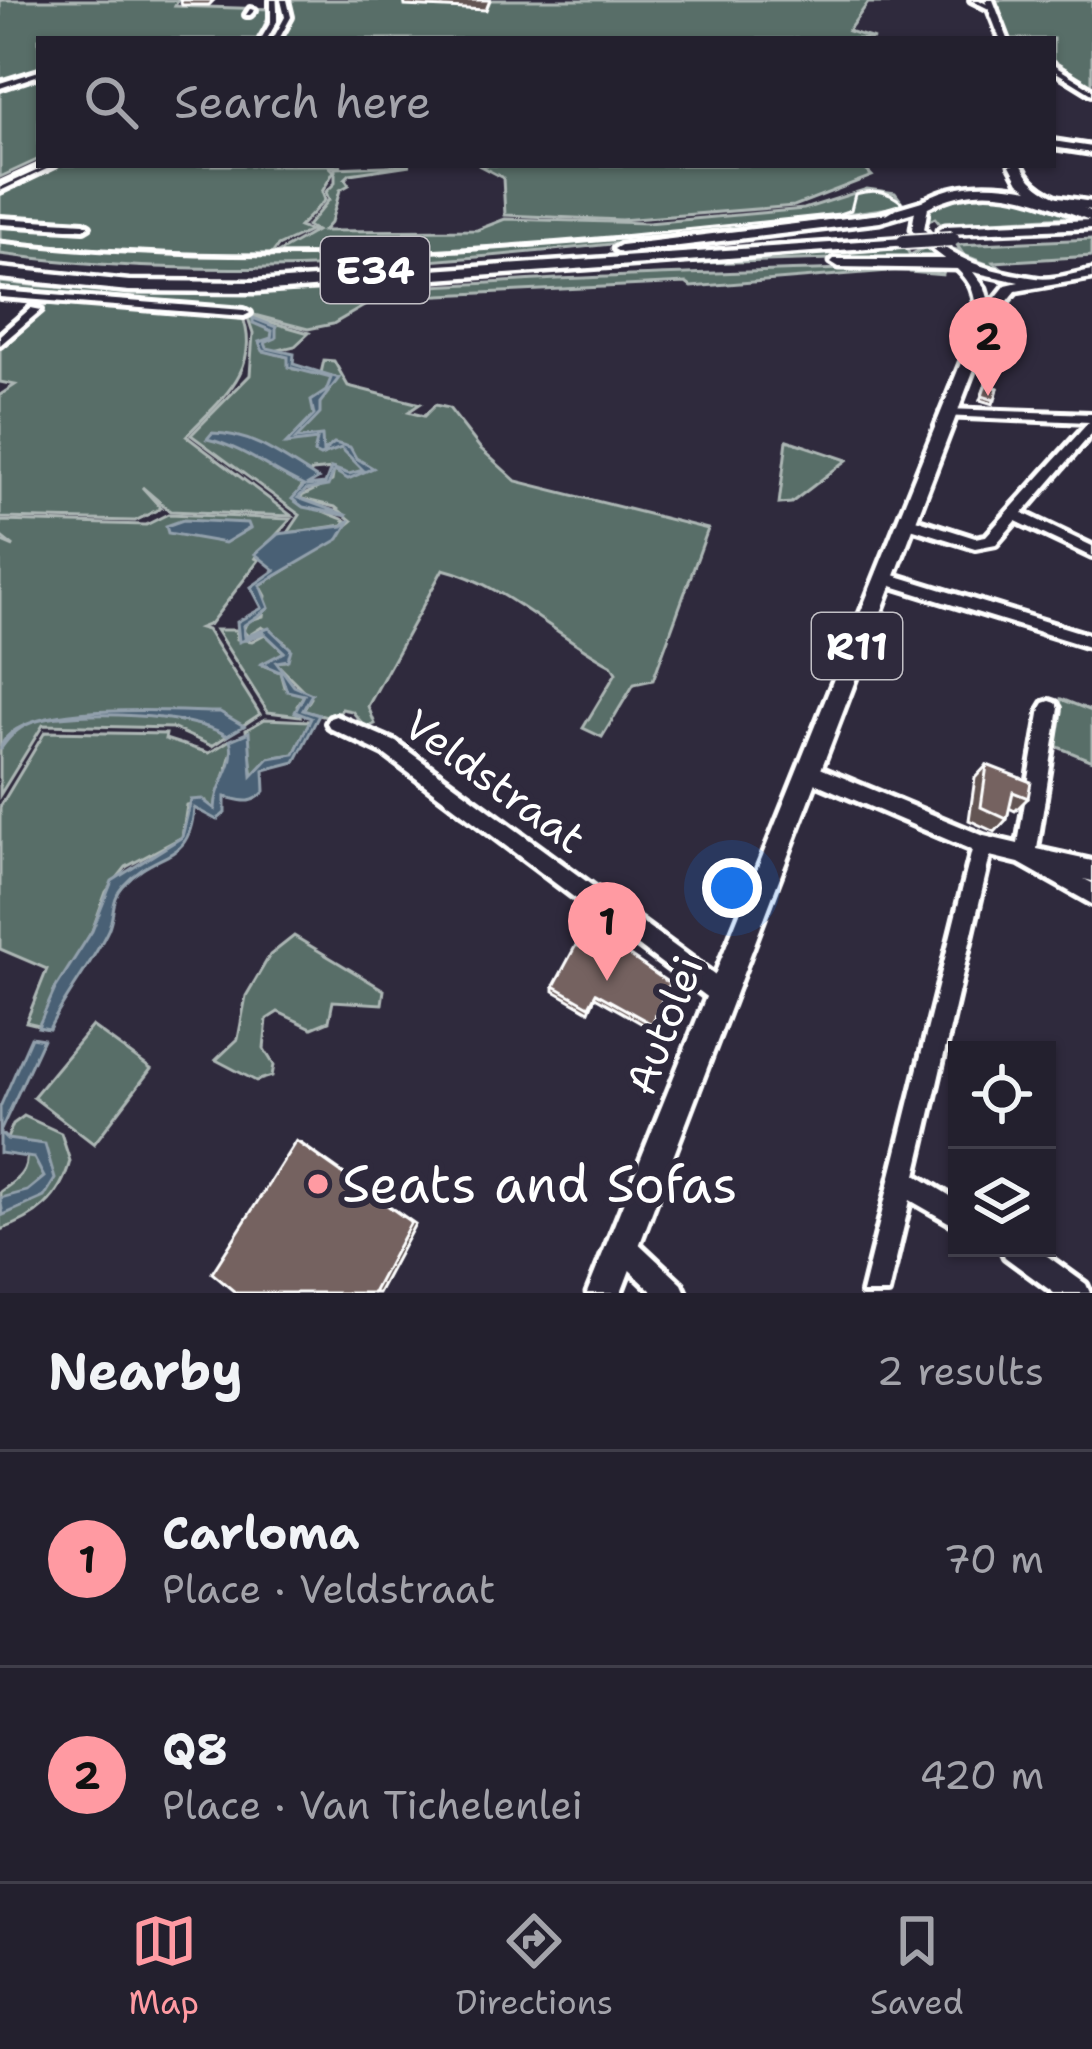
<!DOCTYPE html>
<meta charset="utf-8">
<style>
body{margin:0;font-family:"Shantell Sans",sans-serif;background:#2f2d3a;color:#f1f3f6}
.controls{position:absolute;right:36px;bottom:36px;display:grid;overflow:hidden;border-radius:0px;box-shadow:0 3px 9px #0004}
.controls button{width:108px;height:108px;display:grid;place-items:center;padding:0;border:0;border-bottom:3px solid #403e4a;background:#23202e;color:#f1f3f6;font:60px sans-serif}
.you{position:absolute;left:732px;top:888px;width:42px;height:42px;margin:-30px;border:9px solid #fff;border-radius:50%;background:#1a73e8;box-shadow:0 0 0 18px #1a73e833}
.badge{display:grid;place-items:center;width:78px;height:78px;border-radius:50%;background:#ff9aa2;color:#111;font-size:39px;font-weight:700}
.pin{position:absolute;translate:-50% -99px;filter:drop-shadow(0 3px 6px #0008)}
.pin::after{content:'';position:absolute;top:63px;width:42px;height:36px;background:inherit;clip-path:polygon(0 0,100% 0,50% 100%)}
.list{margin:0;padding:0;list-style:none}
h2{display:flex;justify-content:space-between;align-items:center;height:156px;margin:0;padding:0 48px;font-size:51px}
h2 small{font-size:39px;font-weight:400;color:#a3a3aa}
.list li{display:grid;grid-template-columns:78px 1fr auto;gap:36px;align-items:center;box-sizing:border-box;height:216px;padding:0 48px;border-top:3px solid #403e4a}
.list b{display:block;font-size:45px;white-space:nowrap}
.list p{margin:0;font-size:39px;white-space:nowrap;color:#a3a3aa}
.list em{font-size:39px;font-style:normal;color:#a3a3aa}
.icon{flex:none;width:66px;height:66px;fill:none;stroke:currentColor;stroke-width:2;stroke-linecap:round;stroke-linejoin:round}
.map{position:relative;flex:none;width:1092px;height:1293px;overflow:hidden}
.search{position:absolute;background:#23202e;box-shadow:0 3px 9px #0004;left:36px;right:36px;top:36px;height:132px;display:flex;align-items:center;gap:30px;box-sizing:border-box;padding:0 42px;border-radius:0px;color:#a3a3aa;font-size:45px}
.sheet{height:588px;background:#23202e}
nav{display:flex;justify-content:space-around;align-items:center;box-sizing:border-box;height:168px;border-top:3px solid #403e4a;background:#23202e;font-size:33px;color:#a3a3aa}
nav a{display:grid;justify-items:center;gap:6px}
nav .on{color:#ff9aa2}
.map>svg:first-child{display:block}
</style>
<div class="map">
<svg width="1092" height="1293" viewBox="0 0 1092 1293">
<rect width="100%" height="100%" fill="#2f2a3d"/>
<filter id="ink" filterUnits="userSpaceOnUse"><feTurbulence type="fractalNoise" baseFrequency=".00833" numOctaves="2"/><feDisplacementMap in="SourceGraphic" scale="24" xChannelSelector="R" yChannelSelector="G"/><feConvolveMatrix kernelMatrix="1 2 1 2 8 2 1 2 1" color-interpolation-filters="sRGB"/></filter>
<g filter="url(#ink)">
<g fill="#596e68" stroke="#acb6b4" stroke-width="3">
<polygon points="0,0 178,0 175,6 271,9 259,39 39,39 39,159 0,177"/>
<polygon points="290,0 887,0 889,3 868,3 848,31 874,39 283,39 293,17"/>
<polygon points="995,0 1092,0 1092,88 1053,64 1053,39 1010,39"/>
<path d="M61 165H342L330 167 334 171 322 192 325 200 299 227 310 231 278 246 269 258 316 231 307 226 329 200 326 192 335 183V168L410 165 350 174 345 179 349 185 340 190 331 222 323 231 477 230 505 219 648 223 804 209 867 189 895 193 905 206 823 217 826 221C554 249 273 291 0 254V193Z"/>
<polygon points="478,165 861,165 872,176 794,206 621,220 505,215 503,178"/>
<polygon points="984,192 1024,195 1082,216 940,224 935,218 923,224 933,203"/>
<polygon points="1092,239 1092,256 994,262 1007,272 941,246 961,251 957,245"/>
<polygon points="926,247 939,256 667,264 906,248 910,255"/>
<path d="M915 267 944 271 943 275 909 272 926 268 691 287 686 283 378 298 333 324 308 329 227 308 107 304 0 292V282C175 302 346 291 521 281 652 274 783 271 915 267Z"/>
<path d="M46 304 242 315C263 369 220 400 186 436L292 516 170 511 142 487 161 508 135 521 0 518V395L15 385 0 382V348Z"/>
<path d="M253 317 309 333 295 346 270 352 288 357 293 369 321 373 324 360 334 361 348 386 420 404 408 412 424 416 435 405 449 408 480 448 516 481 708 529 653 680 634 684 602 737 583 728 616 673 611 665C555 635 504 584 443 569L368 706 375 724 366 728 352 711 342 709 335 719 303 711 311 698 275 662 286 661V643L262 627 248 636 243 631 247 621 263 616 266 596 260 585C294 566 321 547 352 521L335 507 298 498 332 481 334 469 312 471 294 499 340 518 346 521 343 525 288 533 300 515 191 435 250 375 253 333 248 318Z"/>
<polygon points="787,440 847,460 791,503 779,504"/>
<polygon points="168,514 291,519 255,558 259,560 210,624 200,628 207,630 260,714 212,746 172,728 43,725 0,795 0,541 14,547 0,536 0,521 146,525"/>
<polygon points="216,630 236,630 237,639 252,641 265,634 284,652 265,666 280,672 284,687 304,695 297,706 300,716 268,712"/>
<polygon points="1061,699 1092,711 1092,761 1053,745"/>
<polygon points="265,719 309,721 308,726 294,754 269,758 253,776 246,730"/>
<polygon points="45,732 166,734 165,739 209,753 230,740 233,747 215,809 209,810 206,801 187,805 182,837 126,867 106,892 92,931 39,1025 26,1022 47,969 0,949 0,807"/>
<polygon points="294,936 384,990 382,1004 333,1001 329,1021 312,1028 278,1012 267,1019 264,1049 274,1065 272,1076 256,1081 216,1060 238,1039 246,996 270,955"/>
<polygon points="92,1026 151,1069 94,1144 33,1097"/>
<path d="M24 1116 61 1133 70 1161C60 1199 36 1218 0 1230V1192C15 1181 29 1173 26 1152L4 1146 13 1124Z"/>
</g>
<g fill="#4a6174" stroke="#92a0ac" stroke-width="3">
<path d="M253 318 276 327V338L265 343 267 348 294 354 293 364 339 378 320 403V414L296 439 322 436 323 452 334 443 350 447 356 458 373 468 348 479 334 471 328 486 306 490 298 498 348 516 303 507 292 499 304 486C271 471 243 447 207 439L212 433C253 433 285 459 318 479L306 486 325 484 331 468 349 474 363 470 341 448 320 456 314 453 317 440 286 444 314 415 311 401 326 391 331 378 288 367V357L263 351 259 342 271 338 272 331 253 323Z"/>
<polygon points="183,520 248,523 250,528 225,543 168,533 166,526"/>
<path d="M350 520 339 539 260 585 269 608 243 626 245 637 269 628 291 649 288 660 276 662 294 686 312 694 303 710 319 715 295 762 264 770 265 791C251 807 240 800 225 797V813L217 820 194 808C190 866 157 848 123 886 111 899 115 915 108 930 92 964 66 995 49 1029L38 1027 55 989 92 931 112 881 182 837 191 800 202 799 215 809C215 783 238 766 230 740L249 732 252 776 269 758 294 754 311 718 295 712 304 695 287 691 280 672 261 664 284 652 264 633 239 642 237 622 262 608 251 587 275 570 255 554 278 534 342 526Z"/>
<path d="M220 712 244 726 227 736C194 713 76 710 37 721 20 725 9 736 0 750 10 698 176 712 220 712Z"/>
<polygon points="31,1037 43,1039 0,1132 7,1139 45,1144 55,1179 44,1197 3,1215 0,1198 27,1191 44,1177 34,1158 0,1153 0,1107"/>
</g>
<g fill="none" stroke-linecap="round" stroke-linejoin="round">
<defs>
<g id="minor">
<polygon points="271,0 277,0 277,22 267,39 261,39 271,22"/>
<polygon points="281,0 287,0 291,17 279,39 273,39 285,17"/>
<polygon points="971,0 979,0 996,9 991,10"/>
<polygon points="250,9 255,10 250,15 246,15"/>
<polygon points="1053,65 1092,89 1092,94 1053,70"/>
<polygon points="39,71 39,75 0,88 0,83"/>
<polygon points="1053,141 1092,147 1092,153 1053,147"/>
<polygon points="44,165 55,165 0,191 0,185"/>
<polygon points="0,218 84,223 89,226 84,229 0,224"/>
<polygon points="0,291 244,310 250,313 244,316 0,297"/>
<polygon points="31,308 41,310 0,345 0,335"/>
<polygon points="947,409 1092,414 1092,433 1023,513 1092,546 1092,557 1016,521 996,544 975,548 901,525 899,521 906,516 975,538 986,536 1089,422 942,416 941,413"/>
<polygon points="884,572 1092,636 1092,648 879,582 876,578"/>
<polygon points="1050,701 1056,703 1059,708 1037,849 1092,861 1092,881 1084,879 1092,883 1092,904 1019,863 990,856 916,1175 957,1200 957,1227 910,1200 888,1293 862,1293 972,850 801,777 799,771 801,765 808,763 984,836 1018,844 1041,708 1044,703"/>
<polygon points="336,716 396,742 729,986 732,994 729,1002 721,1005 713,1002 384,754 330,728 327,723 330,718"/>
<polygon points="623,1233 632,1237 682,1284 686,1293 654,1293 614,1255 610,1246 614,1237"/>
<polygon points="1001,1248 1036,1248 1086,1284 1090,1293 1054,1293 1005,1257"/>
</g>
<g id="major">
<polygon points="985,0 993,0 1008,39 1000,39"/>
<path d="M1010 165H1022C1035 194 1065 198 1092 212V221C1036 199 985 177 928 207L924 229C952 262 995 272 1036 278 1052 281 1075 273 1092 270V278L1016 291 993 319 621 1293H587L979 318C976 308 975 296 971 287 958 262 929 252 912 229L916 205C949 181 990 182 1029 189L1019 182ZM973 272 1019 282 1006 285 990 305 985 288Z"/>
</g>
<g id="highway">
<polygon points="1059,197 1092,202 1092,210 1054,204 1054,198"/>
<polygon points="922,201 927,202 927,208 880,222 621,253 614,249 621,245 878,214"/>
<polygon points="1092,220 1092,228 945,234 938,230 945,226"/>
<polygon points="904,238 911,242 909,245 256,292 129,291 0,278 0,268 129,281 256,282"/>
<polygon points="834,259 961,259 969,264 961,269 839,267 831,262"/>
</g>
</defs>
<use href="#minor" stroke="#fff" stroke-width="10"/>
<use href="#major" stroke="#fff" stroke-width="9"/>
<use href="#highway" stroke="#fff" stroke-width="9"/>
<use href="#minor" fill="#2f2a3d" fill-rule="evenodd"/>
<use href="#major" fill="#2f2a3d" fill-rule="evenodd"/>
<use href="#highway" fill="#2f2a3d" fill-rule="evenodd"/>
<g stroke="#fff" stroke-width="3">
<polyline points="269,39 279,21 278,0"/>
<polyline points="0,186 46,165"/>
<path d="M0 240C282 272 558 244 839 214L851 210 855 194C873 189 888 190 902 203L887 212C590 244 298 276 0 243"/>
</g>
<defs>
<polyline id="highway-bridge" points="904,242 952,239"/>
</defs>
<use href="#highway-bridge" stroke="#fff" stroke-width="18" stroke-linecap="butt"/>
<use href="#highway-bridge" stroke="#2f2a3d" stroke-width="14"/>
</g>
<g fill="#645453" stroke="#fff" stroke-width="3">
<polygon points="180,0 214,0 209,5 182,5"/>
<polygon points="404,0 490,0 486,10 405,6"/>
<polygon points="986,384 998,388 993,404 980,400"/>
<polygon points="987,765 1028,798 1015,811 1009,808 1007,819 995,832 969,820 975,778"/>
<polygon points="669,983 650,1028 595,997 589,1011 554,991 554,986"/>
</g>
<polygon fill="#514544" stroke="#fff" stroke-width="3" points="303,1145 415,1224 378,1293 373,1293"/>
<g fill="#746261" stroke="#fff" stroke-width="3">
<polygon points="986,384 998,388 995,400 982,396"/>
<polygon points="987,765 1031,782 1028,798 1013,792 1007,819 981,807"/>
<polygon points="592,930 669,983 652,1024 596,993 589,1006 554,986 576,945 582,948"/>
<polygon points="296,1141 411,1222 373,1293 236,1293 212,1273"/>
</g>
</g>
<circle fill="#ff9aa2" stroke="#2f2a3d" stroke-width="4.5" cx="318" cy="1184" r="12"/>
<g text-anchor="middle" stroke-width="12" stroke-linejoin="round" paint-order="stroke">
<g fill="#2f2a3d" stroke="#c1bfc5" stroke-width="3">
<rect x="321" y="237" width="108" height="66" rx="9"/>
<rect x="812" y="613" width="90" height="66" rx="9"/>
</g>
<g font-size="39" font-weight="bold" fill="#fff">
<text x="375" y="284">E34</text>
<text x="857" y="660">R11</text>
</g>
<g font-size="42" fill="#fff" stroke="#2f2a3d">
<text transform="translate(495 781) rotate(36)" y="15">Veldstraat</text>
<text transform="translate(664 1025) rotate(-69)" y="15">Autolei</text>
</g>
<g font-size="51" fill="#fff" stroke="#2f2a3d" text-anchor="start">
<text x="342" y="1202">Seats and Sofas</text>
</g>
</g>
</svg>
<div class="controls">
<button><svg class="icon" aria-label="locate" viewBox="0 0 24 24"><circle cx="12" cy="12" r="6"/><path d="M12 2v4M12 18v4M2 12h4M18 12h4"/></svg></button>
<button><svg class="icon" aria-label="layers" viewBox="0 0 24 24"><path d="M12 4l9 5-9 5-9-5zM3 14l9 5 9-5"/></svg></button>
</div>
<div class="you"></div>
<div class="pin badge" style="left:607px;top:981px">1</div>
<div class="pin badge" style="left:988px;top:396px">2</div>
<div class="search"><svg class="icon" aria-label="search" viewBox="0 0 24 24"><circle cx="10" cy="10" r="6"/><path d="M15 15l6 6"/></svg>Search here</div>
</div>
<section class="sheet">
<h2>Nearby<small>2 results</small></h2>
<ul class="list">
<li><span class="badge">1</span><div><b>Carloma</b><p>Place · Veldstraat</p></div><em>70 m</em></li>
<li><span class="badge">2</span><div><b>Q8</b><p>Place · Van Tichelenlei</p></div><em>420 m</em></li>
</ul>
</section>
<nav>
<a class="on"><svg class="icon" aria-label="map" viewBox="0 0 24 24"><path d="M3 6l6-2 6 2 6-2v14l-6 2-6-2-6 2zM9 4v14M15 6v14"/></svg>Map</a>
<a><svg class="icon" aria-label="directions" viewBox="0 0 24 24"><path d="M12 3l9 9-9 9-9-9zM9 14v-3h6M13 9l2 2-2 2"/></svg>Directions</a>
<a><svg class="icon" aria-label="saved" viewBox="0 0 24 24"><path d="M7 4h10v16l-5-4-5 4z"/></svg>Saved</a>
</nav>
